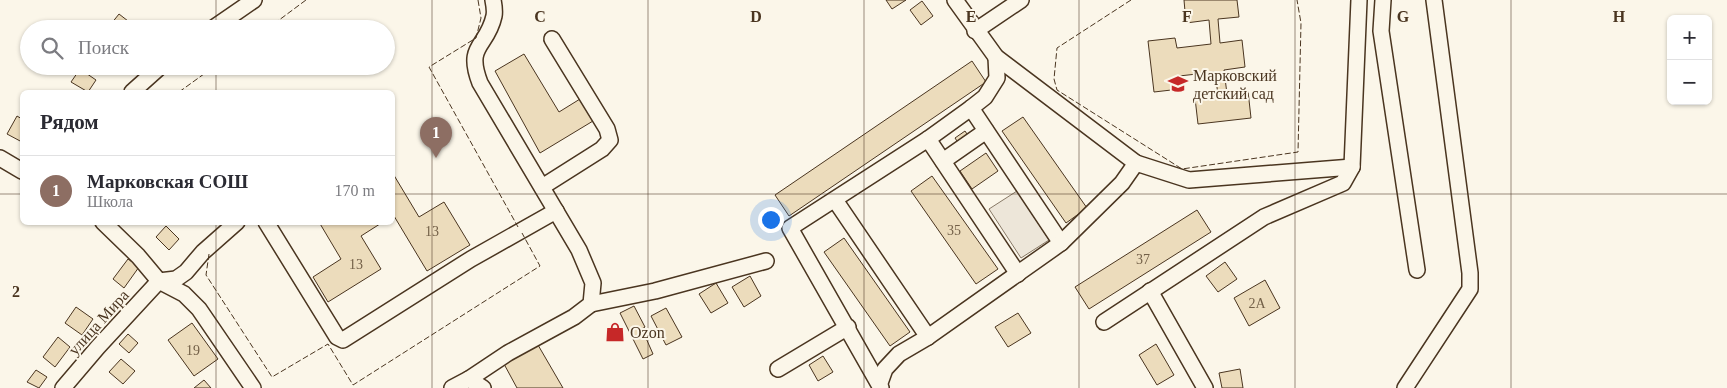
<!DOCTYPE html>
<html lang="ru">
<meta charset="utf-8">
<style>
body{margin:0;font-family:"Times New Roman",serif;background:#f2f2f3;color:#2b2b33}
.controls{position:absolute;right:15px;top:15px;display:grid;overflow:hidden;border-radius:8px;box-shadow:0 1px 4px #0004}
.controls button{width:45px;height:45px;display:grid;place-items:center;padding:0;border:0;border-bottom:1px solid #e1e1e2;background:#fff;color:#2b2b33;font:25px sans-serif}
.you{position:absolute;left:770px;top:219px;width:18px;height:18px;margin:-12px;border:4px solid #fff;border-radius:50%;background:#1a73e8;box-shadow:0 0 0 8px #1a73e833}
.badge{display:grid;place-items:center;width:32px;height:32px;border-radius:50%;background:#111827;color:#fff;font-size:16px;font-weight:700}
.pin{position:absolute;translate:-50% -41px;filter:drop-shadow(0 1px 2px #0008)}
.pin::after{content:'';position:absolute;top:26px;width:18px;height:15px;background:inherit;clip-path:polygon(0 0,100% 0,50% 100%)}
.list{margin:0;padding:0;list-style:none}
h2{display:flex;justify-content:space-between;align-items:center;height:65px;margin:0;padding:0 20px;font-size:21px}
h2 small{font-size:16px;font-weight:400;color:#7c7c81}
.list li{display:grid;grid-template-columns:32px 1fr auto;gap:15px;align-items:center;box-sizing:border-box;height:70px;padding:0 20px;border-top:1px solid #e1e1e2}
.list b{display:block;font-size:19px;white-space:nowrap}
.list p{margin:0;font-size:16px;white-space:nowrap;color:#7c7c81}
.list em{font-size:16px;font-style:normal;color:#7c7c81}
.icon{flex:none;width:28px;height:28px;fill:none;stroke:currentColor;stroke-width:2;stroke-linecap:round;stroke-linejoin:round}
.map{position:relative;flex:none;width:1727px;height:388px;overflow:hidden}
.search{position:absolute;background:#fff;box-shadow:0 1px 4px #0004;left:20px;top:20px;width:375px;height:55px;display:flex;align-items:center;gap:12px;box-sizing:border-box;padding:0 18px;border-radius:28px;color:#7c7c81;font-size:19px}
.panel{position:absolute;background:#fff;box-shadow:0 1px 4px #0004;left:20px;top:90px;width:375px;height:135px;border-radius:8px}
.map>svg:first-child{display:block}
</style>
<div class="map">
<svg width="1727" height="388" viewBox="0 0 1727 388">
<rect width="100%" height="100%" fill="#fbf6e9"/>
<polygon fill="#ede6d9" stroke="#887966" points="1017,191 1049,240 1021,258 989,209"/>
<g fill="#ecdcbc" stroke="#4a3520">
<polygon points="886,0 906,0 892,9"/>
<polygon points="1184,0 1237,0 1239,17 1218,19 1220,43 1242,40 1245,67 1224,70 1227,94 1248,91 1251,118 1198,124 1195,98 1218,95 1215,72 1179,76 1180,89 1154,92 1148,41 1175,38 1177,48 1211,44 1209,20 1186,23"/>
<polygon points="922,1 933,16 921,25 910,10"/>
<polygon points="119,14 137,28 136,29 107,29"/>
<polygon points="524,54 559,112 580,99 593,121 540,153 495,71"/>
<polygon points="972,61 986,82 789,216 775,195"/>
<polygon points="80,69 96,80 88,92 71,82"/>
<polygon points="17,116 22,119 22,142 7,134"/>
<polygon points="1023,117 1087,208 1066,223 1002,131"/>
<polygon points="965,131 969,137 959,144 955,138"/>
<polygon points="986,153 998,171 972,189 960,171"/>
<polygon points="392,172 419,217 444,202 470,245 427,271 394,216 392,217"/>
<polygon points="932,176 998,269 976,284 911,191"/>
<polygon points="1197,210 1211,232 1089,309 1075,287"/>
<polygon points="319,222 383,222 361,236 381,269 328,302 313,277 341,259"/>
<polygon points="166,226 179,239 169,250 156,237"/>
<polygon points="844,238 910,332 890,346 824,252"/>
<polygon points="128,259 139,267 124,288 113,279"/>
<polygon points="1225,262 1237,279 1218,292 1206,276"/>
<polygon points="750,276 761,296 744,307 732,287"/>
<polygon points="1265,280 1280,308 1249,326 1234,298"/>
<polygon points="716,283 728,303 711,313 699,294"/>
<polygon points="634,306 645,327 642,329 653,354 643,359 620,313"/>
<polygon points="76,307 93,319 82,335 65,323"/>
<polygon points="666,308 682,337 666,345 651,316"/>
<polygon points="1018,313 1031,333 1008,347 995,327"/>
<polygon points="192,323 218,359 194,376 168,340"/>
<polygon points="128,334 138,343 129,353 119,344"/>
<polygon points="58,337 70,347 55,367 43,357"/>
<polygon points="1156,344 1174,375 1157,385 1139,355"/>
<polygon points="538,345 563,388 517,388 504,364"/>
<polygon points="823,356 833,372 818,381 809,365"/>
<polygon points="121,359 135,371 123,384 109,372"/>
<polygon points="1240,369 1243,388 1222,388 1219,373"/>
<polygon points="36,370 47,377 39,388 27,382"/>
<polygon points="204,380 211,388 194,388"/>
</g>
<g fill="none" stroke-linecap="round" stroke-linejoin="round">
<defs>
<g id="minor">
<polyline points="955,0 996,57 1136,163"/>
<polyline points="1383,0 1381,31 1417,270"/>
<polyline points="212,29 254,0"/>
<polyline points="975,31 1021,0"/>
<polyline points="132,92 161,66"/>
<polyline points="971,108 1061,243"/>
<polyline points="928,139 1018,274"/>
<polyline points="0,158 22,171"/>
<polyline points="943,161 986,131"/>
<polyline points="542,187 602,149 610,140 607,129 552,39"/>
<polyline points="835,200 928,337"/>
<polyline points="103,222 138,256 159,281 184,294 199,309 253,388"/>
<polyline points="266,222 337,337 343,340 471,259 556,211"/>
<polyline points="159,281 176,279 186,272 203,252 237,222"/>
<polyline points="1150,291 1205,388"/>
<polyline points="591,304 655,291 766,261"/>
<polyline points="1104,322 1264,217 1343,183 1352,167 1359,0"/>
<polyline points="778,369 848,327"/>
<path d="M469 379 508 353 574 317 591 304 593 283 579 250 480 83C465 44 487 48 494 16 495 11 494 5 493 0"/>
<polyline points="880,383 885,369 899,354 928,337 1061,243 1122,183 1136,163 1189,180 1352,167"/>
<polyline points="63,388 98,347 159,281"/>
<polyline points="452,388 469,379 483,388"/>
<polyline points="881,388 790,228 928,139 971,108 985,97 997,78 996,57"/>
<polyline points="1405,388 1470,289 1470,273 1434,0"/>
</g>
</defs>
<use href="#minor" stroke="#4a3520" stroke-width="18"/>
<use href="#minor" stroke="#fbf6e9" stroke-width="15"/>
<g stroke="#4a3520" stroke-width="1" stroke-dasharray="6 2.5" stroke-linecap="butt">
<polyline points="478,0 481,18 476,38 429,67 518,227"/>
<polyline points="1131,0 1057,48 1054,79 1057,90 1182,169 1298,152 1301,23 1297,0"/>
<polyline points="267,29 306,0"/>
<polyline points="179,92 215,66"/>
<polyline points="209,254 206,275 272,377 328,344 353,385 540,266 522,233"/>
</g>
</g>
<path fill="none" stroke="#4a3520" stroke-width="1" stroke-opacity="0.55" d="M216 0V29M432 0V388M648 0V388M864 0V388M1079 0V388M1295 0V388M1511 0V388M216 66V92M0 194H22M392 194H1727M216 222V388"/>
<defs>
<symbol id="school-bare" viewBox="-9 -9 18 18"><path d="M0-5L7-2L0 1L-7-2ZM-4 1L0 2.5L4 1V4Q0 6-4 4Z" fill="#c62828" stroke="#fbf6e9" stroke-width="2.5" paint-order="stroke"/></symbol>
<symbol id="shop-bare" viewBox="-9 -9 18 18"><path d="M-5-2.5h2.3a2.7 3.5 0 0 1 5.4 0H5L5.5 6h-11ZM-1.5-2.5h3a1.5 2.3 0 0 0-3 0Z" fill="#c62828" stroke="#fbf6e9" stroke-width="2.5" paint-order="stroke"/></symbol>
</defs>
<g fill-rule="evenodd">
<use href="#school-bare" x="1164" y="70" width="28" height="28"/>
<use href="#shop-bare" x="601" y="318" width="28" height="28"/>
</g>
<g text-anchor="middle" stroke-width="4" stroke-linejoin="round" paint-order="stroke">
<g font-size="14" fill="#725f47">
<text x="954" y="235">35</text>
<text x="432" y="236">13</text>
<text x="1143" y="264">37</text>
<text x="356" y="269">13</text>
<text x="1257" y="308">2А</text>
<text x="193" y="355">19</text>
</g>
<g font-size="16" fill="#4a3520" stroke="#fbf6e9" text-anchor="start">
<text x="1193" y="81">Марковский<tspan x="1193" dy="18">детский сад</tspan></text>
<text x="630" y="338">Ozon</text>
</g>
<g font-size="16" fill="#4a3520" stroke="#fbf6e9">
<text transform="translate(98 322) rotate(-48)" y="6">улица Мира</text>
</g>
</g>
<g font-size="16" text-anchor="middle" font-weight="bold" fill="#4a3520" stroke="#fbf6e9" stroke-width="4" stroke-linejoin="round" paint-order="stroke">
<text x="540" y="22">C</text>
<text x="756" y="22">D</text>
<text x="971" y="22">E</text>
<text x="1187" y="22">F</text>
<text x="1403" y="22">G</text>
<text x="1619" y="22">H</text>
<text x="16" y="297">2</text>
</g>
</svg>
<div class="controls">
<button>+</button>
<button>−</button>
</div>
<div class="you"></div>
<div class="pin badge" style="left:436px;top:158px;background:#8d6e63">1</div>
<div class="search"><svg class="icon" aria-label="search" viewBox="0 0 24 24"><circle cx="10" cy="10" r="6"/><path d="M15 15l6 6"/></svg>Поиск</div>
<section class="panel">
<h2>Рядом<small></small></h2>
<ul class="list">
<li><span class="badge" style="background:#8d6e63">1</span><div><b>Марковская СОШ</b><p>Школа</p></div><em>170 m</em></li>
</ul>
</section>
</div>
